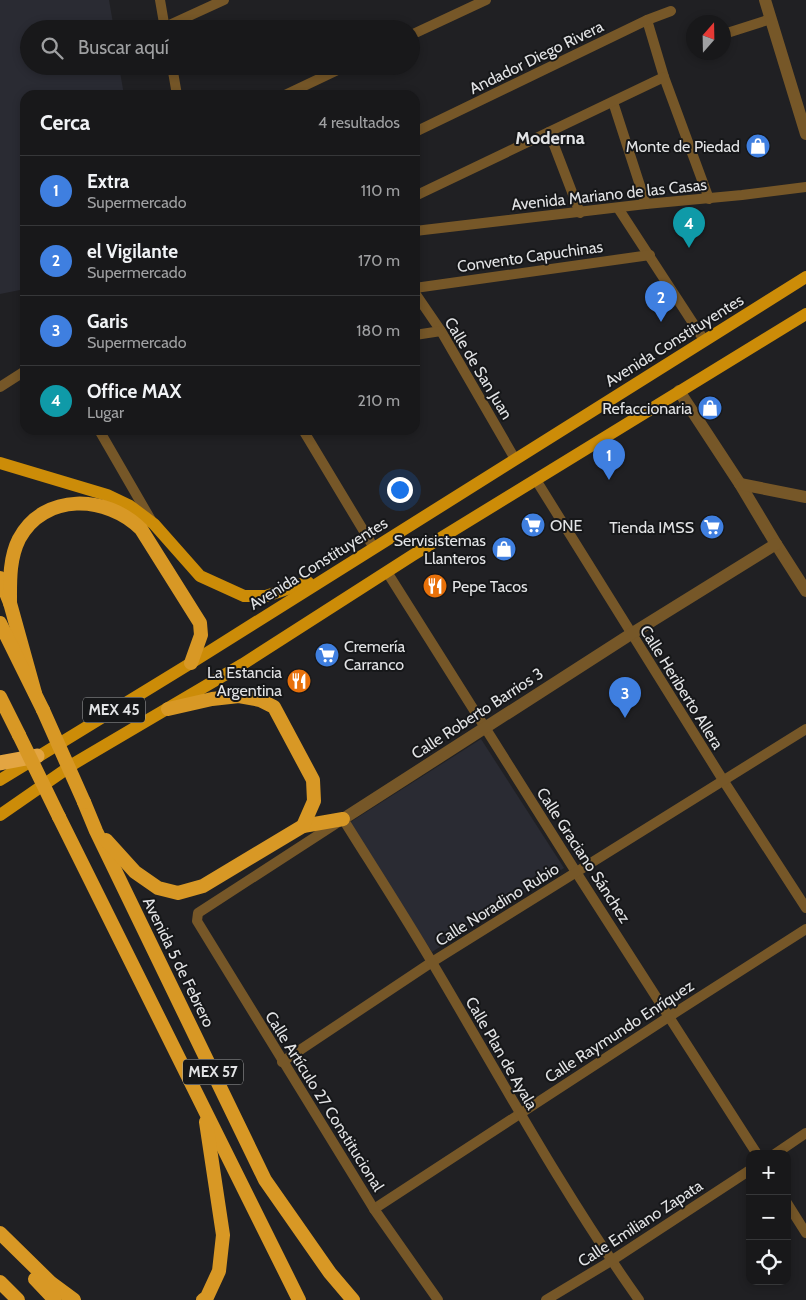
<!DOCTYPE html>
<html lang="es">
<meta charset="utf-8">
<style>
body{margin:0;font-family:Cabin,sans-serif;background:#252527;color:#f1f3f6}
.controls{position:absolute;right:15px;bottom:15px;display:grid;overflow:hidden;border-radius:10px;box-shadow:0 2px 8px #0003}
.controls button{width:45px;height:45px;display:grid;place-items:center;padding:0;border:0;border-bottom:1px solid #363739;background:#18181a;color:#f1f3f6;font:25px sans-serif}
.compass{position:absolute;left:686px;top:15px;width:45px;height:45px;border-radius:50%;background:#18181a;box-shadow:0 2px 8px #0003;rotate:20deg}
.you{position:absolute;left:399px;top:489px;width:18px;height:18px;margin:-12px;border:4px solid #fff;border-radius:50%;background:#1a73e8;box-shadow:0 0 0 8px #1a73e833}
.badge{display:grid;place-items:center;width:32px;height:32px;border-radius:50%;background:#d93025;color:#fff;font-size:16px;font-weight:700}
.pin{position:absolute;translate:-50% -41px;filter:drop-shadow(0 1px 2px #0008)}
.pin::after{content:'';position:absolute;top:26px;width:18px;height:15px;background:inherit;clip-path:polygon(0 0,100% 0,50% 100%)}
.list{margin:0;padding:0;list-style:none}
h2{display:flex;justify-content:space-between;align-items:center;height:65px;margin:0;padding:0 20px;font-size:21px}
h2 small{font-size:16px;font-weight:400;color:#9fa0a2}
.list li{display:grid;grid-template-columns:32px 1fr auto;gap:15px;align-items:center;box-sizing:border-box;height:70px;padding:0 20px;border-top:1px solid #363739}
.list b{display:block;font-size:19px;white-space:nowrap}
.list p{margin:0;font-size:16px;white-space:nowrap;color:#9fa0a2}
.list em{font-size:16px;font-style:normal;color:#9fa0a2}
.icon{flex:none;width:28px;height:28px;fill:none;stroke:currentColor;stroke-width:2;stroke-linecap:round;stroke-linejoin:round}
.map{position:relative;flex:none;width:806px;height:1300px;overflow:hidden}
.search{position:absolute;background:#18181a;box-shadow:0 2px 8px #0003;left:20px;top:20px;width:400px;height:55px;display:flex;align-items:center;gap:12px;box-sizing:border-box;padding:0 18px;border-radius:28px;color:#9fa0a2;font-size:19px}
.panel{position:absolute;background:#18181a;box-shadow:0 2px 8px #0003;left:20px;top:90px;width:400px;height:345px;border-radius:15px}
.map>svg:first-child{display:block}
</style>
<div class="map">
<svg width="806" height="1300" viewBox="0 0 806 1300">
<rect width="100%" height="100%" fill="#202023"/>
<g fill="#2a2b33">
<polygon points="0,0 109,0 114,29 29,29 29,66 119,66 124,95 25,95 25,289 0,294"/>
<polygon points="481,739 564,868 432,952 349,823"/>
</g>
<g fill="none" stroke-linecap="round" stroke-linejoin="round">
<g stroke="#765728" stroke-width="10">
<polyline points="160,0 165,29"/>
<polyline points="647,20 664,77 709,199"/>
<polyline points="165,27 224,0"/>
<polyline points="724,34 771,19"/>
<polyline points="411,35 486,0"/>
<polyline points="693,43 694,43"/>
<polyline points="172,66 177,95"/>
<polyline points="285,95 346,66"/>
<polyline points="613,102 646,204"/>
<polyline points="415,132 647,20 671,11"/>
<polyline points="549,132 580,213"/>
<polyline points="415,196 664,77"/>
<polyline points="618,208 704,340"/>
<polyline points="415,231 646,204 742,195 806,187"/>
<polyline points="415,288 650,255"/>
<polyline points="415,293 441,331 515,459"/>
<polyline points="415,335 441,331"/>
<polyline points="0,387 25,371"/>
<polyline points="99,430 151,520"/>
<polyline points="303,430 374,548"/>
<polyline points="536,480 723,780 806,908"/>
<polyline points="387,572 576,872 757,1154"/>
<polyline points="282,1062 432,962 806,729"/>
<polyline points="775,1154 806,1133"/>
<polyline points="787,1203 806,1233"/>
<polyline points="374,1209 670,1016 806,929"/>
<path d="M438 1300 374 1209 197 921 198 913 343 819C373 867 404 915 433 964 500 1077 563 1193 639 1300"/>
<polyline points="546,1300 611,1261 750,1170"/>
</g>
<g stroke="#765728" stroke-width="12">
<polyline points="765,0 806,134"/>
<polyline points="679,391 740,484 776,544 806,591"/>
<polyline points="740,484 806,497"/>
<polyline points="343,819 631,634 776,544"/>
</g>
<g stroke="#cc8c08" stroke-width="12">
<polyline points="0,463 107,495 130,506 154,524 200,576 244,596 266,596 308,582"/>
<polyline points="0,780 191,663 806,277"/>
<polyline points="0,815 75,763 243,664 413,555 806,314"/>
</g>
<g stroke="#d89825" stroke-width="14">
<polyline points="0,578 10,603 35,693"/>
<path d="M10 603C10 582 9 559 19 539 44 492 107 495 141 529L200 623 201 635 191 663"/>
<polyline points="0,623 43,710"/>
<polyline points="0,697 19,735"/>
<polyline points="84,802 96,831 265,1180 330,1273 353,1300"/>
<polyline points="59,817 299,1300"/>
<polyline points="303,826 343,819"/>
<polyline points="106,840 135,872 158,888 178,893 203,886 303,826 314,801 313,780 274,707 260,700 239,696 212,699 168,709"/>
<polyline points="0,1233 51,1283 74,1300"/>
<polyline points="35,1279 55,1300"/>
<polyline points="0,1282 18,1300"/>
<polyline points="203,1300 207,1297 219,1271 223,1235 206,1122"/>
</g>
<polyline stroke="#e3a542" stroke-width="15" points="0,763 37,756"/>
<g stroke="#d89825" stroke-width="14">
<polyline points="43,710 84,802"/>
<polyline points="19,735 59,817"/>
</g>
</g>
<defs>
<symbol id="shop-disc" viewBox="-11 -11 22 22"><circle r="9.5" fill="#3f7fe0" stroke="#161719"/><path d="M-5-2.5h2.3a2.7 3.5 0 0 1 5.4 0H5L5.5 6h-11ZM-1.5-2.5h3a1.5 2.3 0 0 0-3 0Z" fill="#fff"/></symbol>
<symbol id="supermarket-disc" viewBox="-11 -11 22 22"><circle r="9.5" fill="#3f7fe0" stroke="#161719"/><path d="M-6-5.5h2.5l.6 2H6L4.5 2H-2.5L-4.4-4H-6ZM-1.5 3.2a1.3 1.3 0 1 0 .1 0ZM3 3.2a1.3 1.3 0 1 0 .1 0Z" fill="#fff"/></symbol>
<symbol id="restaurant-disc" viewBox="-11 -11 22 22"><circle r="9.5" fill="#e8710a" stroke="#161719"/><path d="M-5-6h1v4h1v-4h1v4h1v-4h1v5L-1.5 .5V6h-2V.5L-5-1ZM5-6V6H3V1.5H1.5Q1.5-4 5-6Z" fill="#fff"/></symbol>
</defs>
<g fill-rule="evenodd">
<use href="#shop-disc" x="744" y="132" width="28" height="28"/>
<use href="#shop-disc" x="696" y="394" width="28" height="28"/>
<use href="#supermarket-disc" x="519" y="511" width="28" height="28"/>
<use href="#supermarket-disc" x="698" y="513" width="28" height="28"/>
<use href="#shop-disc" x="490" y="535" width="28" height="28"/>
<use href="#restaurant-disc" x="421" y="572" width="28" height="28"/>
<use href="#supermarket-disc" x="313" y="641" width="28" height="28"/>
<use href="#restaurant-disc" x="285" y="667" width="28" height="28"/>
</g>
<g text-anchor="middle" stroke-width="4" stroke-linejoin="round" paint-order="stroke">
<g fill="#161719" stroke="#a5a6a8" stroke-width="1">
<rect x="83" y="697.5" width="62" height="25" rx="4"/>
<rect x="183" y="1059.5" width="60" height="25" rx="4"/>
</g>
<g font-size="15" font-weight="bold" fill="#e2e3e5">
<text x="114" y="715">MEX 45</text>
<text x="213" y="1077">MEX 57</text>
</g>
<g font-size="16" fill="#e2e3e5" stroke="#161719">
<text transform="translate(536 57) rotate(-26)" y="6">Andador Diego Rivera</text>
<text transform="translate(609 194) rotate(-6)" y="6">Avenida Mariano de las Casas</text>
<text transform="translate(530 256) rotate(-8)" y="6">Convento Capuchinas</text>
<text transform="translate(674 340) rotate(-32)" y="6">Avenida Constituyentes</text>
<text transform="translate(479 368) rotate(59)" y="6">Calle de San Juan</text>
<text transform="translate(318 563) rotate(-32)" y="6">Avenida Constituyentes</text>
<text transform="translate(682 687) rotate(58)" y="6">Calle Heriberto Allera</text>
<text transform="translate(477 713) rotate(-33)" y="6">Calle Roberto Barrios 3</text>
<text transform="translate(584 855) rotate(57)" y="6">Calle Graciano Sánchez</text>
<text transform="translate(497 904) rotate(-32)" y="6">Calle Noradino Rubio</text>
<text transform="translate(179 962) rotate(64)" y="6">Avenida 5 de Febrero</text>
<text transform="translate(619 1031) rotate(-33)" y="6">Calle Raymundo Enríquez</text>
<text transform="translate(502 1053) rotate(60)" y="6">Calle Plan de Ayala</text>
<text transform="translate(325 1101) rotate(58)" y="6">Calle Artículo 27 Constitucional</text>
<text transform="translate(640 1223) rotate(-33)" y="6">Calle Emiliano Zapata</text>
</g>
<g font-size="16" fill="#e2e3e5" stroke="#161719" text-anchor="end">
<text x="740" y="152">Monte de Piedad</text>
<text x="692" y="414">Refaccionaria</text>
<text x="550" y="531" text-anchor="start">ONE</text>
<text x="694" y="533">Tienda IMSS</text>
<text x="486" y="546">Servisistemas<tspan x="486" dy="18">Llanteros</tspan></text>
<text x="452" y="592" text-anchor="start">Pepe Tacos</text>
<text x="344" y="652" text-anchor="start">Cremería<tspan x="344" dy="18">Carranco</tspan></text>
<text x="282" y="678">La Estancia<tspan x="282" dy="18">Argentina</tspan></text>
</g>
<g font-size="18" font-weight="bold" fill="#e2e3e5" stroke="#161719">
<text x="550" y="144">Moderna</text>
</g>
</g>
</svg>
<div class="controls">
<button>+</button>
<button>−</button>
<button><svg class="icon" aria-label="locate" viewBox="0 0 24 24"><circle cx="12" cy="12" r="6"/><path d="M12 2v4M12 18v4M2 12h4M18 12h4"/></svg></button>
</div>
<svg class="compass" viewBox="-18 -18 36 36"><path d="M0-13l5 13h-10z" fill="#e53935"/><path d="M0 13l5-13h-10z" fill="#9fa0a2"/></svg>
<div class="you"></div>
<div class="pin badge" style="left:609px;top:480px;background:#3f7fe0">1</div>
<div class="pin badge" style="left:661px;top:322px;background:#3f7fe0">2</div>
<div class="pin badge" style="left:625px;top:718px;background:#3f7fe0">3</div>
<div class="pin badge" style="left:689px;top:248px;background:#0f9aa8">4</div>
<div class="search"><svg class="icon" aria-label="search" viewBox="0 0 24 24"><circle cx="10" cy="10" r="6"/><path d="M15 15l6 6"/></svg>Buscar aquí</div>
<section class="panel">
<h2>Cerca<small>4 resultados</small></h2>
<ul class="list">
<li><span class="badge" style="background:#3f7fe0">1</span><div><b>Extra</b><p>Supermercado</p></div><em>110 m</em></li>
<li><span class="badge" style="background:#3f7fe0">2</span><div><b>el Vigilante</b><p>Supermercado</p></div><em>170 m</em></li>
<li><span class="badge" style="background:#3f7fe0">3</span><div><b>Garis</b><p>Supermercado</p></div><em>180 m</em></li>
<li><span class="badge" style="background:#0f9aa8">4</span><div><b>Office MAX</b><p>Lugar</p></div><em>210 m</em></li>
</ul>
</section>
</div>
